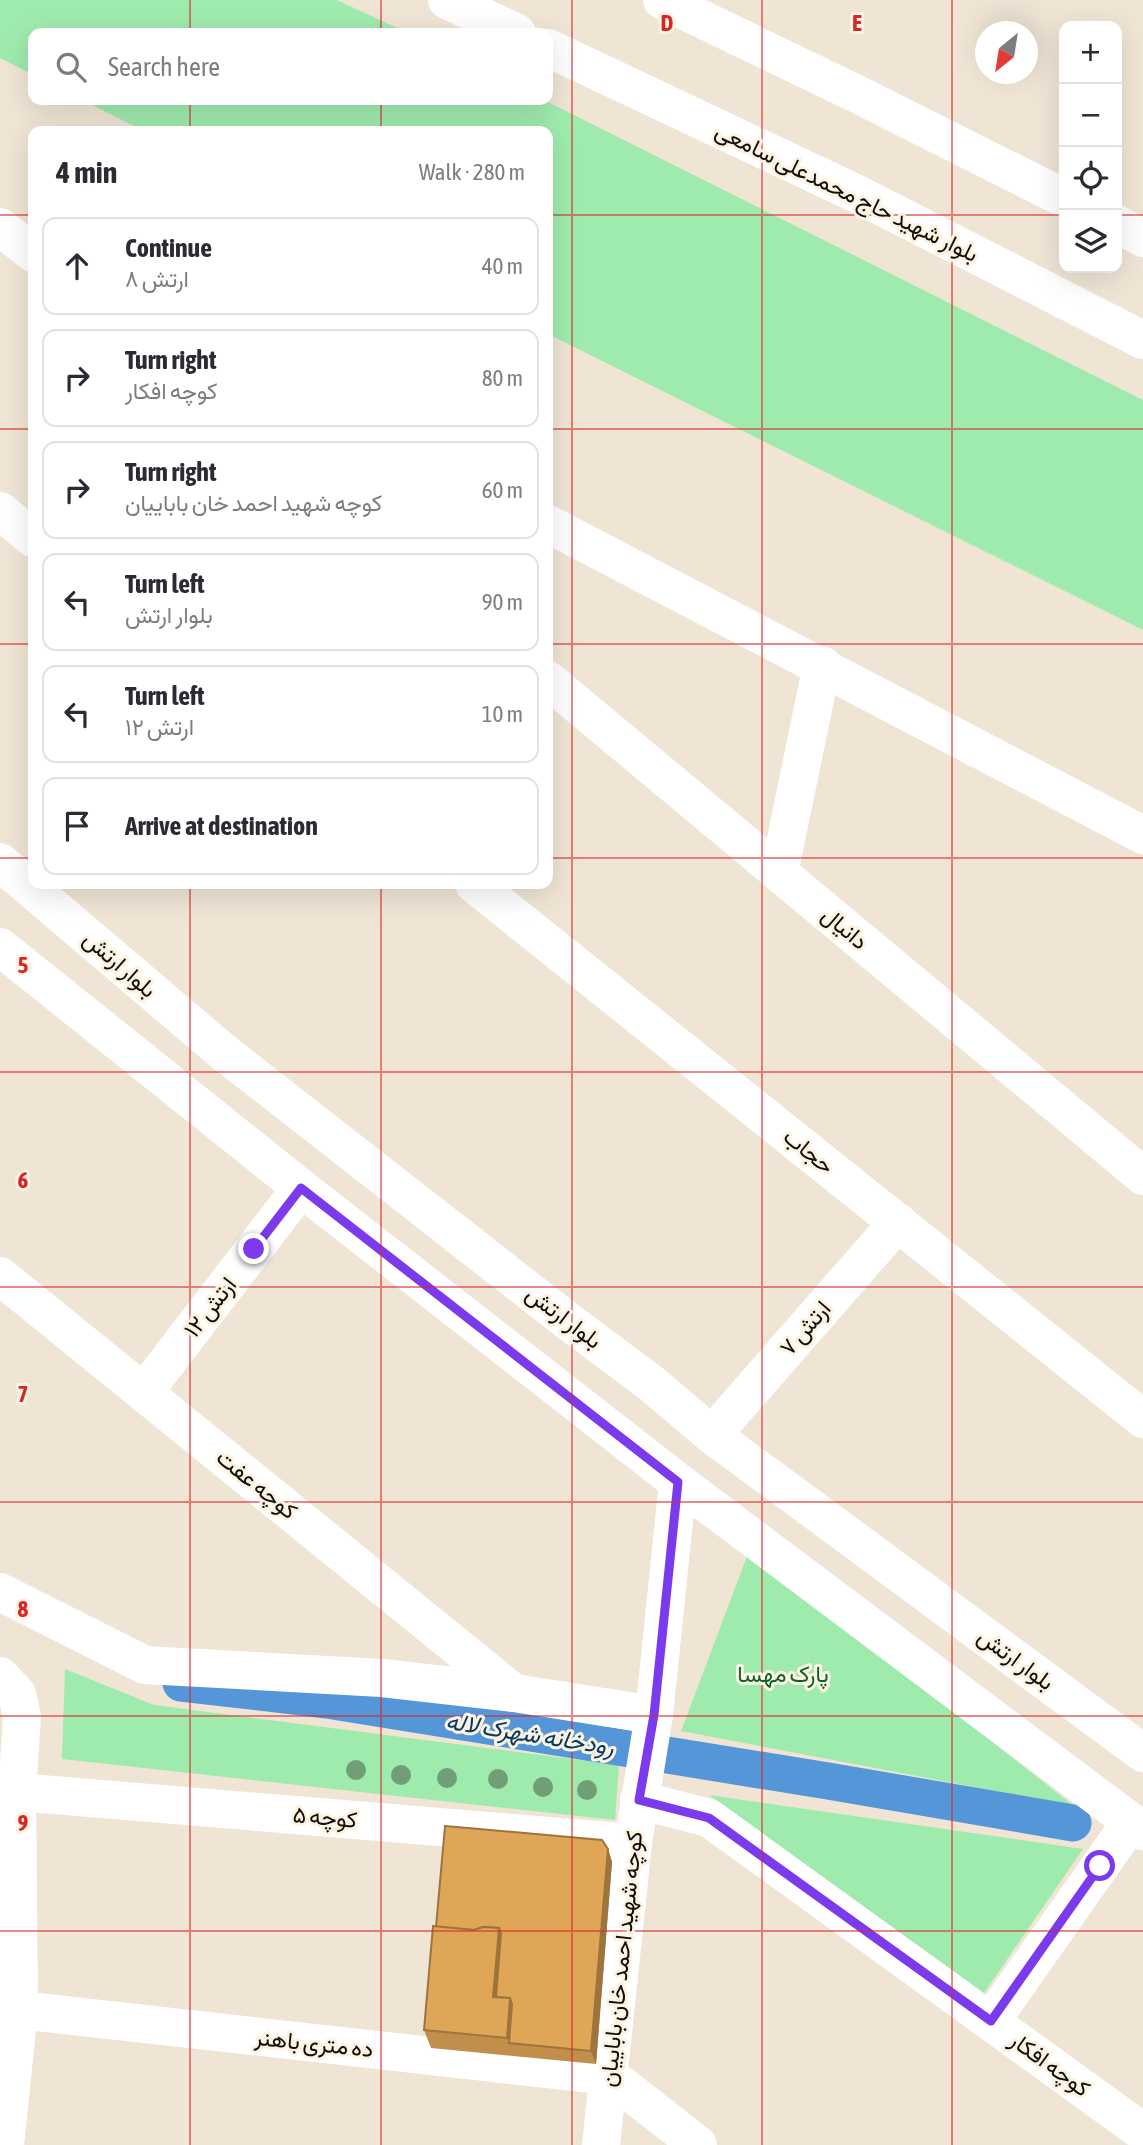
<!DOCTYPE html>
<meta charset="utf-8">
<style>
body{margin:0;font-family:"Asap Condensed",Vazirmatn,sans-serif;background:#f7f7f7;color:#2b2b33}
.controls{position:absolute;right:21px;top:21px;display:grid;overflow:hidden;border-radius:14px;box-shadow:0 7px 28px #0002}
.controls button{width:63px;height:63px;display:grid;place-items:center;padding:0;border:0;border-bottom:2px solid #e1e1e2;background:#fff;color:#2b2b33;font:35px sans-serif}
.compass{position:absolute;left:975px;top:21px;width:63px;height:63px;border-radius:50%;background:#fff;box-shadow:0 7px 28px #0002;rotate:210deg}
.stop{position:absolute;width:21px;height:21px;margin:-16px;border:5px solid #7c3aed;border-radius:50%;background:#fff}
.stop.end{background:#7c3aed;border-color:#fff;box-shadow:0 2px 7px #0008}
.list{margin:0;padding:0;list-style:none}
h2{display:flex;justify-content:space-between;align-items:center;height:91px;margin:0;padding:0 28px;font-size:30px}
h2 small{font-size:23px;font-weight:400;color:#7c7c81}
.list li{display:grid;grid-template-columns:46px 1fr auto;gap:21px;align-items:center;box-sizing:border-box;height:98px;margin:0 14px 14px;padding:0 14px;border:2px solid #e1e1e2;border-radius:14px}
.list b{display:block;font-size:26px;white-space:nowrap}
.list p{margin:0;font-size:23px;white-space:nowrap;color:#7c7c81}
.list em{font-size:23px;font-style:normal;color:#7c7c81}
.icon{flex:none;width:38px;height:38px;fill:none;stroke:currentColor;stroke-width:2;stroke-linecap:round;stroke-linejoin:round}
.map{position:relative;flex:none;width:1143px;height:2145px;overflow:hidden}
.search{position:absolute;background:#fff;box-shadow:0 7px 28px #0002;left:28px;top:28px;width:525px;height:77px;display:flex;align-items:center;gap:18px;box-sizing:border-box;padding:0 24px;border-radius:14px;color:#7c7c81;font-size:26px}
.panel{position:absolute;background:#fff;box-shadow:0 7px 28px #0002;left:28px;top:126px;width:525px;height:763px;border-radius:14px}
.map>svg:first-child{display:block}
</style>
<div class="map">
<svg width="1143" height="2145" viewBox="0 0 1143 2145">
<rect width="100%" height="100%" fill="#f0e5d5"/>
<g fill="#9febad">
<polygon points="0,0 337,0 408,33 33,33 33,75 0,58"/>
<polygon points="82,100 544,100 1143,400 1143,630 548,334 548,131 144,131"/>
<polygon points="749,1551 1074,1806 681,1731"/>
<polygon points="65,1669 154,1705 619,1765 615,1820 62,1759"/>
<polygon points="709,1795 1083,1849 984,1993"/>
</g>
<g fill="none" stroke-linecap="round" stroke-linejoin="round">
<polyline stroke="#5496d7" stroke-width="37" points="181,1683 327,1700 828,1781 1073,1823"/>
<g stroke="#fff" stroke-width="38">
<polyline points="0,227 33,253"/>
<polyline points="0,511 33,538"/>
<polyline points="548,524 1143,835"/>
<polyline points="548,680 1143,1176"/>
<polyline points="779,873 822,665"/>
<polyline points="474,884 1143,1419"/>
<polyline points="0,1276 514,1693"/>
<polyline points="144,1392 301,1188"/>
<polyline points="712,1435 898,1222"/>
<polyline points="0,1592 145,1665 382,1678 514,1693 654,1715"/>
<polyline points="0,1676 17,1694 22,1717 17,1792 19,2010 5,2145"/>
<polyline points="17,1792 633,1843"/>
<polyline points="639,1800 709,1818 1143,2132"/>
<polyline points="19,2010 610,2076 698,2145"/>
<polyline points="991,2021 1131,1822"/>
<polyline points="601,2145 633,1843 654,1715 678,1482"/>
</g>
<g stroke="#fff" stroke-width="38">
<polyline points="0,862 222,1051 569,1322 652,1384 712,1435 1143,1753"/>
<polyline points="0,947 301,1188 678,1482 1143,1831"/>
</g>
<g stroke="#fff" stroke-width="38">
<polyline points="447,0 517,33"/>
<polyline points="662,0 859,95 1064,198"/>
<polyline points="548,48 855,193 1143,340"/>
<polyline points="1117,224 1143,238"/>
</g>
</g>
<g fill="#709e77">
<circle cx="356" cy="1770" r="10"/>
<circle cx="401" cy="1775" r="10"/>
<circle cx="447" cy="1778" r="10"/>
<circle cx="498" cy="1779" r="10"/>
<circle cx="543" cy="1787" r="10"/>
<circle cx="587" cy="1790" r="10"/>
</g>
<polygon fill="#c18f4b" points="608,1849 612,1862 596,2064 431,2048 424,2030 436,1927"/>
<g fill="#9d743d">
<polygon points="608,1849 612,1862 596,2064 591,2051"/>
<polygon points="499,1928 506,1946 501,2003 493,1997"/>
<polygon points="510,1998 517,2017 509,2043 507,2038"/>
</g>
<g fill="#e0a657" stroke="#9d743d" stroke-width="2">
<polygon points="445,1826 602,1840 608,1849 591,2051 509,2043 512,2004 510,1998 496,1997 501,1934 499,1928 483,1927 474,1930 436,1927"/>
<polygon points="433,1926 474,1930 483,1927 499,1928 493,1997 510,1998 507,2038 424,2030"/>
</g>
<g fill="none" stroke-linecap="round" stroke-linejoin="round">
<polyline stroke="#7c3aed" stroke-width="9" points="254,1249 301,1188 678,1482 654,1715 639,1800 709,1818 991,2021 1100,1866"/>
</g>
<path fill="none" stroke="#d62828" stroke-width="2" stroke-opacity="0.55" d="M190 0V33M381 0V33M572 0V2145M762 0V2145M952 0V2145M190 100V131M381 100V131M0 215H33M548 215H1064M1117 215H1143M0 429H33M548 429H1143M0 644H33M548 644H1143M0 858H33M548 858H1143M190 884V2145M381 884V2145M0 1072H1143M0 1287H1143M0 1502H1143M0 1716H1143M0 1931H1143"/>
<g text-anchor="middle" stroke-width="6" stroke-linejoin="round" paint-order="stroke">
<g font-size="23" fill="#110d08" stroke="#fdf3e2">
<text transform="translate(847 192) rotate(26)" y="8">بلوار شهید حاج محمدعلی سامعی</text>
<text transform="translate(845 928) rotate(40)" y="8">دانیال</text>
<text transform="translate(120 964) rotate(41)" y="8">بلوار ارتش</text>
<text transform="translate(809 1151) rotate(39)" y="8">حجاب</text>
<text transform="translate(210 1307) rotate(-52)" y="8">ارتش ۱۲</text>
<text transform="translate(564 1317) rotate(37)" y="8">بلوار ارتش</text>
<text transform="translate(805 1328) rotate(-49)" y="8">ارتش ۷</text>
<text transform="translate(257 1484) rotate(39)" y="8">کوچه عفت</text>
<text transform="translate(1016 1659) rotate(36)" y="8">بلوار ارتش</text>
<text transform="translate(325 1817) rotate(5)" y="8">کوچه ۵</text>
<text transform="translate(621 1959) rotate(-84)" y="8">کوچه شهید احمد خان باباییان</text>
<text transform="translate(314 2043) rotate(6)" y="8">ده متری باهنر</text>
<text transform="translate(1050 2064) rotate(36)" y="8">کوچه افکار</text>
</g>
<g font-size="23" fill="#08632a" stroke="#fdf3e2">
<text x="783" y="1682">پارک مهسا</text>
</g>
<g font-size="24" font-style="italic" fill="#063963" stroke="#fdf3e2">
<text transform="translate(530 1734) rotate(9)" y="8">رودخانه شهرک لاله</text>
</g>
</g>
<g font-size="23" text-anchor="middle" font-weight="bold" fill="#d62828" stroke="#fdf3e2" stroke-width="6" stroke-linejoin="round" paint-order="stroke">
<text x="667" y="31">D</text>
<text x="857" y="31">E</text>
<text x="23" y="973">5</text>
<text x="23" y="1188">6</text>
<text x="23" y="1402">7</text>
<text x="23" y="1617">8</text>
<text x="23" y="1831">9</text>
</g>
</svg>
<div class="controls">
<button>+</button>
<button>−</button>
<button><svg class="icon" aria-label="locate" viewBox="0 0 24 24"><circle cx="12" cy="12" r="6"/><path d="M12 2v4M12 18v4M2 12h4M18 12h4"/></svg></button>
<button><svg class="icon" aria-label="layers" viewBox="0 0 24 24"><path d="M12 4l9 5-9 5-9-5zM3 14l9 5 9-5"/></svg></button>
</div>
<svg class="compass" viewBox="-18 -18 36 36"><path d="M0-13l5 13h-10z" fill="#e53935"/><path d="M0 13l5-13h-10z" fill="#7c7c81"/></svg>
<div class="stop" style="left:1100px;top:1866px"></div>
<div class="stop end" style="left:254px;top:1249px"></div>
<div class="search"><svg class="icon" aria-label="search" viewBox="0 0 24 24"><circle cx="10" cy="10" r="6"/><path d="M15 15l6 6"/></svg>Search here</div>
<section class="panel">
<h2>4 min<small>Walk · 280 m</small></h2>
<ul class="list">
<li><svg class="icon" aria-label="ahead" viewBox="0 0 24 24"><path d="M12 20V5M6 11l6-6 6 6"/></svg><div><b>Continue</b><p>ارتش ۸</p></div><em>40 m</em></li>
<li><svg class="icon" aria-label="right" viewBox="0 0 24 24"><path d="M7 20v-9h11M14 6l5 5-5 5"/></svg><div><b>Turn right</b><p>کوچه افکار</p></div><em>80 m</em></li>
<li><svg class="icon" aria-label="right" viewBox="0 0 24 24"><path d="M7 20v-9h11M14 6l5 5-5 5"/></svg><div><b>Turn right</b><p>کوچه شهید احمد خان باباییان</p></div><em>60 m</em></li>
<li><svg class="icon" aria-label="left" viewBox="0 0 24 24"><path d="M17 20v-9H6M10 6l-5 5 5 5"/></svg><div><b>Turn left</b><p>بلوار ارتش</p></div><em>90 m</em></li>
<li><svg class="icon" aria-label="left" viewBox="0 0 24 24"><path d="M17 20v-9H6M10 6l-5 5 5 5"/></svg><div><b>Turn left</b><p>ارتش ۱۲</p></div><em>10 m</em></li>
<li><svg class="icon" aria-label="arrive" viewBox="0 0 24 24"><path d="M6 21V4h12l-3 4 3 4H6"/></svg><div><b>Arrive at destination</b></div></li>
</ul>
</section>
</div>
